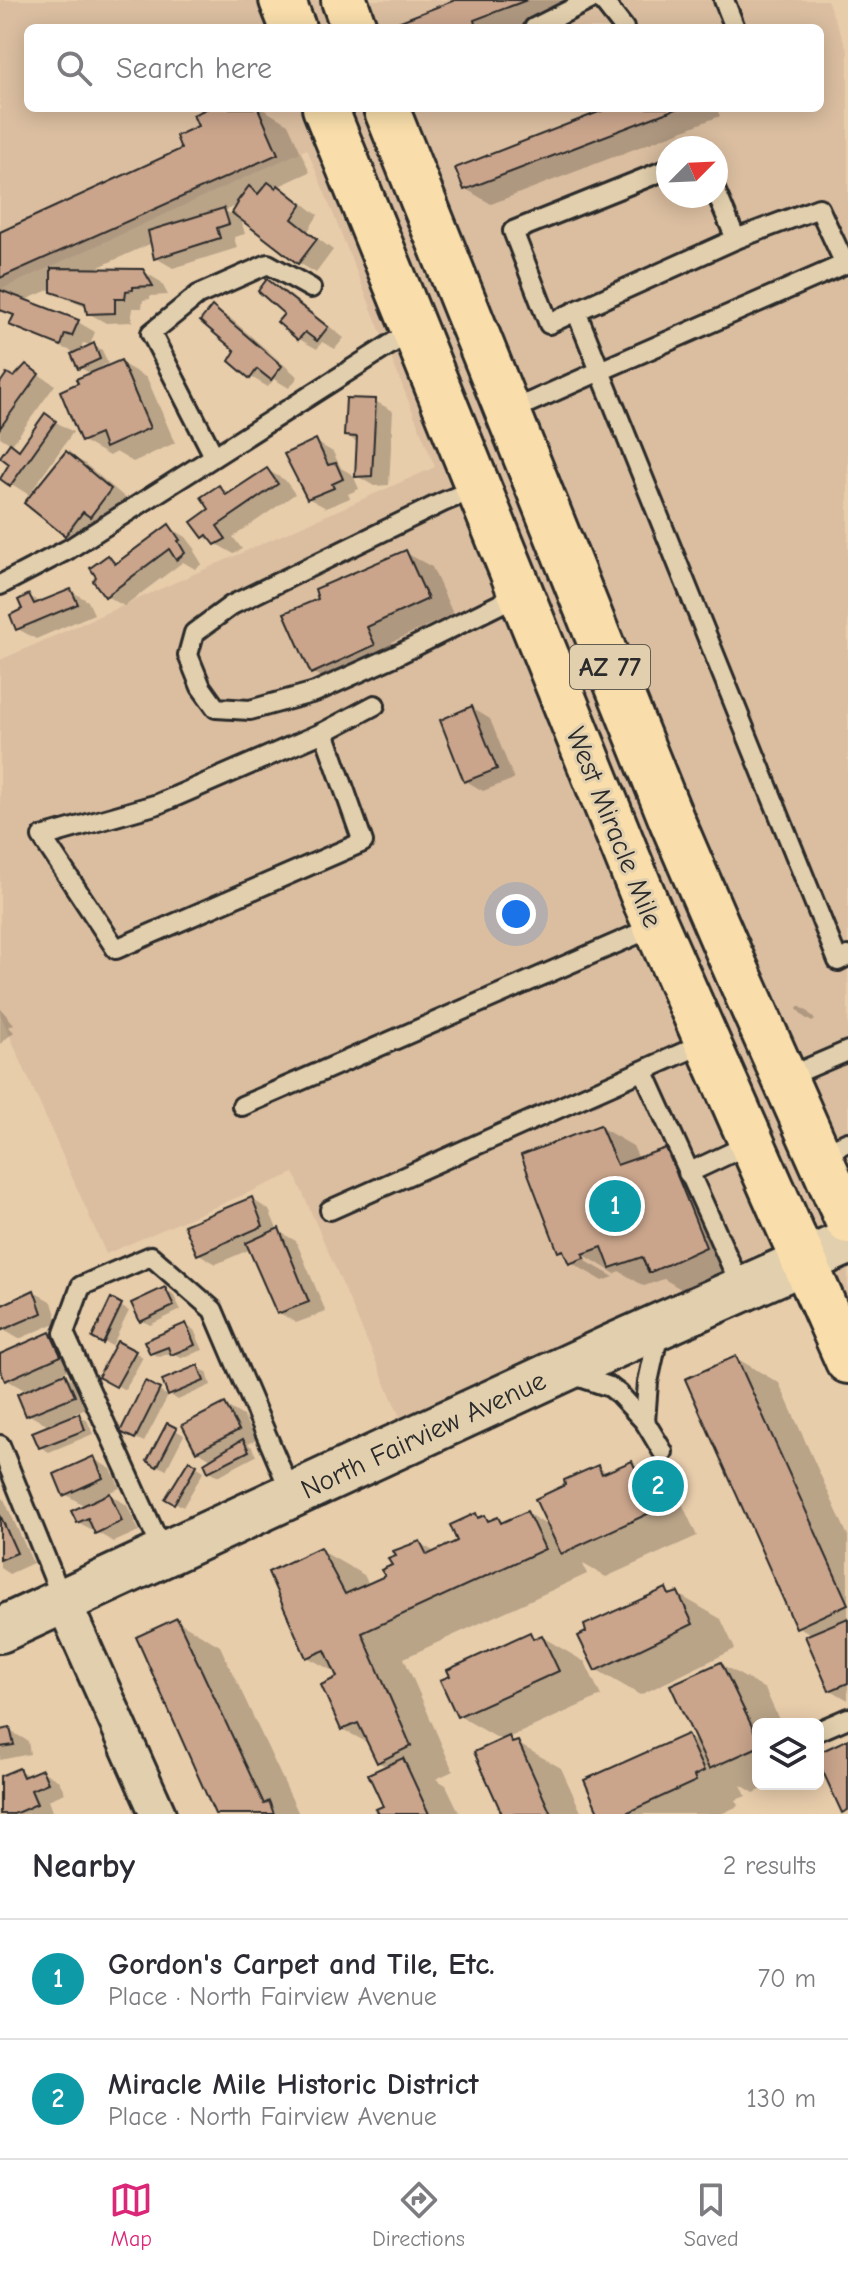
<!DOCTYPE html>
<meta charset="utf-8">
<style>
body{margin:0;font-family:"Comic Neue",sans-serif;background:#f2f2f3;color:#2b2b33}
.controls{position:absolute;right:24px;bottom:24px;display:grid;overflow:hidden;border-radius:12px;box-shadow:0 4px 20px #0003}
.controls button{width:72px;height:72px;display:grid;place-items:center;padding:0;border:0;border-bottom:2px solid #e1e1e2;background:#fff;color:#2b2b33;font:40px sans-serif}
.compass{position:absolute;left:656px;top:136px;width:72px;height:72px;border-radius:50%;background:#fff;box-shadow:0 4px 20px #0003;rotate:66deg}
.you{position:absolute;left:516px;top:914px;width:28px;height:28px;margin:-20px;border:6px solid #fff;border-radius:50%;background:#1a73e8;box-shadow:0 0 0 12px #1a73e833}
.badge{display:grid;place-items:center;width:52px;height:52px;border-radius:50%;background:#db2777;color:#fff;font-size:26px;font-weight:700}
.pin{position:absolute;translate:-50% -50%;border:4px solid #fff;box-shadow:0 2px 8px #0006}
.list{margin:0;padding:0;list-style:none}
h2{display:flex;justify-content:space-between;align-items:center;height:104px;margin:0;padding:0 32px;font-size:34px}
h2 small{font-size:26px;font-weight:400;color:#7c7c81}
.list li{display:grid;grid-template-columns:52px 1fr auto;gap:24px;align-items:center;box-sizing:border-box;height:120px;padding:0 32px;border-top:2px solid #e1e1e2}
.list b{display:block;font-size:30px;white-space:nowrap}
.list p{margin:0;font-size:26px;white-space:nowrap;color:#7c7c81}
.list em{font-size:26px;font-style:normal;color:#7c7c81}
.icon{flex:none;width:44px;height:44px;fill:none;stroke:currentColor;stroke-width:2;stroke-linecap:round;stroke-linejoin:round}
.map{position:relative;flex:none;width:848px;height:1814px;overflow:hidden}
.search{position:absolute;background:#fff;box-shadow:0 4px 20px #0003;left:24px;right:24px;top:24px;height:88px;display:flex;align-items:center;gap:20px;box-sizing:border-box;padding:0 28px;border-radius:12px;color:#7c7c81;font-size:30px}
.sheet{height:344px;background:#fff}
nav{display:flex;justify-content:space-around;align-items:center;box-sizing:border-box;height:112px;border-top:2px solid #e1e1e2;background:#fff;font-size:22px;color:#7c7c81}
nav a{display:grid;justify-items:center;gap:4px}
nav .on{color:#db2777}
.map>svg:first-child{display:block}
</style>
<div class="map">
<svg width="848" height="1814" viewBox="0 0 848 1814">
<rect width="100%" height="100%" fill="#e8cdab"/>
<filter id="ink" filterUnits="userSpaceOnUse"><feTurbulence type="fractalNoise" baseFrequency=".0125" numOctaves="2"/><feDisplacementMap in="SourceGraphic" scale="16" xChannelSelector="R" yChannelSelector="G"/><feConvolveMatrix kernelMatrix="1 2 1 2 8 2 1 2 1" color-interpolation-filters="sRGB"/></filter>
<g filter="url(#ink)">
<path fill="#dbbea0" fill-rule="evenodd" d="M0 0H827L848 51V1361L804 1262 410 1440 294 1173 106 1254 0 1014V660L435 467 307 149 0 290ZM28 28H820V108H28ZM668 148H716V196H668Z"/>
<g fill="#0003" fill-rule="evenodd">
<polygon points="461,0 591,0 516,28 399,28"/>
<path d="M213 108H261L288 124 310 172 277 187 296 198 318 215 308 231 333 250 316 273 299 263 240 216 245 234 234 237 237 248 173 268 156 258 152 243 90 271H143L161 282 168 295 150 296V299L143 300 142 308H132V322L106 323 88 313 87 307 71 301 53 291V288L23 301 78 322 95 332 90 345 83 343 80 351 94 345 102 350 108 363 90 373 80 368 76 353 29 334 12 324 15 317 2 310 0 311V234L184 150ZM240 204 233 215 225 211Z"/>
<polygon points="614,108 716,108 720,116 491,204 466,189"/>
<polygon points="268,281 285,291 344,338 335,349 322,342 317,349 299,339"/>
<polygon points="212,308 230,318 298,377 289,388 274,379 268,387 251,377"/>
<polygon points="121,363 147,378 175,443 133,462 116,452 109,456 83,441"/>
<polygon points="26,366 55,385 11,446 20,451 46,416 73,432 29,495 2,478 12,463 3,456 11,444 0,437 0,386 15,379"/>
<polygon points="375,401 393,411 389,485 374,486 357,476 358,443 346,435"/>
<polygon points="316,442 333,452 341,468 353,475 359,489 348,494 350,498 326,508 308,498"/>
<polygon points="67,453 84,463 128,500 108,525 84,544 66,534"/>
<polygon points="267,470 285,480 295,494 233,537 242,549 234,554 204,537 219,487 231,494"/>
<polygon points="169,527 186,537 196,550 194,551 202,564 195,569 183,562 124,606 106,596 108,557 119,564"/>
<polygon points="406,553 432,567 453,614 392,642 400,660 338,687 312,672 321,601"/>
<polygon points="71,591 88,601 94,614 36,639 18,629 29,596 41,603"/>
<polygon points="472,708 490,719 514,779 483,791 466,781"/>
<polygon points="799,1006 807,1011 815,1020 812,1022 804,1017 797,1009"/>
<polygon points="0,1008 14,1024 9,1027 14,1032 0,1044"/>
<polygon points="600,1127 633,1146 639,1159 666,1150 699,1169 738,1266 684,1291 664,1279 644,1286 619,1271 615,1274 586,1256 586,1261 614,1277 603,1281 570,1262 568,1255 559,1250"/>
<polygon points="252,1199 269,1210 278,1231 296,1241 326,1312 296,1323 278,1312 251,1249 216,1264 199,1254"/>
<polygon points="165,1289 173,1294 181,1310 150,1325 141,1320"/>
<polygon points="34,1292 52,1302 58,1322 19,1339 2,1329 0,1308"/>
<polygon points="111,1301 129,1311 112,1346 94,1337"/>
<polygon points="186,1326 194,1330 203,1350 181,1358 172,1352 160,1357 151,1353"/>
<polygon points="50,1335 68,1345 77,1366 61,1373 83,1386 91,1406 74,1413 87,1420 93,1434 49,1452 40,1447 50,1427 28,1414 28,1392 7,1380 0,1364 0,1357"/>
<polygon points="118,1343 143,1357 125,1390 100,1376"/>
<polygon points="736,1358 779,1383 848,1536 848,1700 831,1690 813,1635 797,1626"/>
<polygon points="198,1368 207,1372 211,1385 178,1400 170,1395"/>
<polygon points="146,1384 168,1396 144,1442 131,1436"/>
<polygon points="225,1405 243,1416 256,1440 248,1444 252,1447 256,1456 218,1476 210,1471 213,1460 198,1451"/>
<polygon points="168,1426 184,1435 166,1470 150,1461"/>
<polygon points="94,1459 111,1469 120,1488 107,1493 127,1505 139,1531 114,1542 78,1522 85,1506 65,1494"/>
<polygon points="189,1462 204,1471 183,1507 168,1498"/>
<polygon points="631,1463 675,1488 697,1536 606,1577 583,1564 587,1574 404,1658 453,1771 436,1779 446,1785 460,1814 381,1814 385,1807 387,1767 378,1762 370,1744 342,1729 338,1674 307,1657 320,1550 364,1575 369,1585 387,1577 394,1566 419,1543 437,1553 460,1542 476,1515 492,1522 498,1519 505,1523 527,1513 550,1527 568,1487 598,1467 609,1474"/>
<polygon points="0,1496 4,1499 33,1563 9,1574 0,1568"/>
<polygon points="666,1591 674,1595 678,1594 721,1619 735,1649 640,1695 597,1670"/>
<polygon points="176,1620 220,1646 299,1814 217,1814"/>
<polygon points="530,1634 538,1639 542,1637 585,1662 601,1696 508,1738 561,1768 582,1814 504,1814 503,1741 459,1716"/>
<polygon points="721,1664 765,1689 781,1724 758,1724 758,1784 774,1784 754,1793 741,1785 746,1796 736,1800 738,1806 721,1814 601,1814 686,1736 700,1744"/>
<polygon points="10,1731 28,1741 30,1754 0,1760 0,1732"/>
<polygon points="19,1770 29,1776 42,1771 59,1781 65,1793 48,1800 53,1814 0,1814 0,1778"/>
</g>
<g fill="#caa58c" stroke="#2b2b2b" stroke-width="2">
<polygon points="455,0 527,0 474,20 476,28 397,28 395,23"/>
<polygon points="208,108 258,108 278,154 0,278 0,232 181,149 176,136 198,126 193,115"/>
<polygon points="609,108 678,108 464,190 455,168"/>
<polygon points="268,182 276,188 278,185 302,204 292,219 317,239 298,264 232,213 238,203 237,202 249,186 258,194"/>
<polygon points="224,208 229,224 217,228 220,238 154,259 148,231"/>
<polygon points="51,268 143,269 153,286 133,287 133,290 126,291 125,299 115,299 115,313 87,314 85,303 51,292"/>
<polygon points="267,279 328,327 317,341 305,332 298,340 277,322 284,314 258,291"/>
<polygon points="0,290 79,320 72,336 65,334 61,346 9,325 14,315 0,310"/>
<polygon points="212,306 282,366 271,380 257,369 250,379 229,361 235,351 200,321"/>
<polygon points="94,343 100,359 78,369 71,354"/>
<polygon points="121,360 150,428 105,448 100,434 81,442 60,391 78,383 76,379"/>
<polygon points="26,364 39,374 0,428 0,383 7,373 14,377"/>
<polygon points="346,398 376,399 372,476 355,477 357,437 344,436"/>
<polygon points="45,413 56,421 10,486 0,479 9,464 0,457 10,443 19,450"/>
<polygon points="316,439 328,465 336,463 343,479 332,484 334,488 307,499 284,454"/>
<polygon points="66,451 111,489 90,517 83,512 65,536 24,503"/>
<polygon points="267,468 278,484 217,526 226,539 215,545 207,535 203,538 191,522 209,509 201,497 219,485 226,495"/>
<polygon points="169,524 180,540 178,541 185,553 176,560 169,549 105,597 93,581 96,577 90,568 108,555 115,564"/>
<polygon points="406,550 428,599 367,627 375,645 311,674 284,613 318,599 315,589"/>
<polygon points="71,589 78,604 16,630 10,615 22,609 18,600 29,594 34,604"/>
<polygon points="472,706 497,769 464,782 440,720"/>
<polygon points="600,1125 617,1165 666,1148 706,1247 649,1273 642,1257 610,1268 602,1247 583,1254 584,1258 569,1264 563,1250 558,1252 521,1155"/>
<polygon points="252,1197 263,1226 197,1255 184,1225"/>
<polygon points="279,1228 309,1302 277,1314 246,1243"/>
<polygon points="165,1287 174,1306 140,1322 131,1303"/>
<polygon points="34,1290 42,1313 0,1331 0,1306"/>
<polygon points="111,1298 122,1304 103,1344 92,1338"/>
<polygon points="186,1323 195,1345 171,1355 168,1347 150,1354 144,1341"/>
<polygon points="50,1332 61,1356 5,1381 0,1369 0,1354"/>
<polygon points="117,1341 136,1351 116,1387 98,1377"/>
<polygon points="736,1356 848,1604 796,1628 685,1379"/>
<polygon points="198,1365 204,1381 168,1396 162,1380"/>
<polygon points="65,1373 75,1396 26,1416 17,1394"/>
<polygon points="145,1381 160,1389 135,1439 120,1432"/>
<polygon points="225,1403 239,1430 196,1452 182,1425"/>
<polygon points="79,1413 85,1430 39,1448 32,1432"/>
<polygon points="167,1423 177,1428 157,1467 147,1461"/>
<polygon points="243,1439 249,1451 208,1472 204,1463"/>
<polygon points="94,1456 103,1478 63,1496 54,1474"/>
<polygon points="189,1460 197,1465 174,1504 165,1499"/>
<polygon points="632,1461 654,1511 561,1554 535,1499 565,1485 564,1480 598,1465 602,1474"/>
<polygon points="110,1493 122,1521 95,1534 88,1518 77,1523 71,1511"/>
<polygon points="527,1511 545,1549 362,1633 411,1746 377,1763 358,1723 341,1730 321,1685 337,1677 325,1650 306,1658 268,1572 320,1547 345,1594 385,1576 381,1570 392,1565 388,1559 396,1556 393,1551 420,1541 427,1555 457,1541 450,1525 476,1513 478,1518 485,1515 488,1521 498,1517 501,1523"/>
<polygon points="0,1515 17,1553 0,1560"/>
<polygon points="666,1588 669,1595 678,1592 693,1624 595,1671 578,1636 586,1632 584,1625"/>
<polygon points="177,1618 264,1804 269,1801 274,1814 215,1814 136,1637"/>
<polygon points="848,1618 848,1683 829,1691 805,1636"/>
<polygon points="530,1632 533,1639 542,1635 559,1671 457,1717 440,1680 450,1676 447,1670"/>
<polygon points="721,1662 758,1739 758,1747 709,1769 670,1685"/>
<polygon points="10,1728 14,1745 0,1747 0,1730"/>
<polygon points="687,1734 704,1771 694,1776 696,1781 624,1814 599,1814 584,1780"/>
<polygon points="509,1736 512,1743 518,1741 551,1814 502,1814 474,1752"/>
<polygon points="848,1739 848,1810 842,1813 818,1761 818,1753"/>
<polygon points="403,1758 429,1814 379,1814 376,1809 383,1806 368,1774"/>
<polygon points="19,1768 23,1777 42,1769 48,1783 31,1790 37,1804 14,1814 0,1814 0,1776"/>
</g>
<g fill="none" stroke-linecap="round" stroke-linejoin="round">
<defs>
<g id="lane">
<polyline points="602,0 624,28"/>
<polyline points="724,0 735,28"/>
<polyline points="534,28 590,0"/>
<polyline points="716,192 736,239 819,208 845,264 600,371 838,961 848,956"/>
<polyline points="576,311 736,239"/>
<polyline points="508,412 600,371 576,311 549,324 513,231 668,169"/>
<polyline points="214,456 151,333 198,295 268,264 311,288"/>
<polyline points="477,488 443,502 232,605 194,633 188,655 201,687 216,708 250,710 315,692 395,656 520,594"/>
<polyline points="0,585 69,549 413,330"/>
<polyline points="324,732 158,804 42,837 116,949 363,842 324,732 375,705"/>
<polyline points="644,1072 742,1289"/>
<polyline points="785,1078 848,1051"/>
<polyline points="242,1106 656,926"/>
<polyline points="819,1155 848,1142"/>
<polyline points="688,1173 752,1143"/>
<polyline points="330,1210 707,1042"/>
<polyline points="568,1373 610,1387 619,1394 645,1422 648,1382 659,1332"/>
<polyline points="645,1422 663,1452"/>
<polyline points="0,1445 63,1601"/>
<polyline points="164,1554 64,1333 81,1286 151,1256 213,1310 292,1495"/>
<polyline points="818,1731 848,1718"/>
</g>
<polyline id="street" points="63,1601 158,1814"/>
<polyline id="secondary" points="0,1630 614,1346 848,1242"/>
<g id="highway">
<polyline points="282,0 293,28"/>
<polyline points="344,0 354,28"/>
<polyline points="325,108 646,903 848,1361"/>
<polyline points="386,108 672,821 728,951 848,1221"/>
</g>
</defs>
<use href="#lane" stroke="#2b2b2b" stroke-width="24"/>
<use href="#street" stroke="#2b2b2b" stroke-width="40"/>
<use href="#secondary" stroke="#2b2b2b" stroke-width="50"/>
<use href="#highway" stroke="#2b2b2b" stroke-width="50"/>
<use href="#lane" stroke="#e2cfad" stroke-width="18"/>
<use href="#street" stroke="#e2cfad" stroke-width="34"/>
<use href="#secondary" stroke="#e2cfad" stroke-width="44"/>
<use href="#highway" stroke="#f9deab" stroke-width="44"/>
</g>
</g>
<g text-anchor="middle" stroke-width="6" stroke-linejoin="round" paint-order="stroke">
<rect fill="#e2cfad" stroke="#625c52" stroke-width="2" x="570" y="645" width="80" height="44" rx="6"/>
<g font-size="26" font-weight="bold" fill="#2b2b2b">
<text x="610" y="676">AZ 77</text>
</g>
<g font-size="28" fill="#2b2b2b" stroke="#e2cfad">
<text transform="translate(615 827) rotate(68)" y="10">West Miracle Mile</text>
<text transform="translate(423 1434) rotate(-25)" y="10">North Fairview Avenue</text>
</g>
</g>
</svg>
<div class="controls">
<button><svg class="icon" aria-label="layers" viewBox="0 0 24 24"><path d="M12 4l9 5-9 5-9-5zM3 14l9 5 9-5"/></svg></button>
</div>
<svg class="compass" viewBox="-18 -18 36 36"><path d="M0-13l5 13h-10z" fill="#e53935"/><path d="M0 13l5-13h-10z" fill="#7c7c81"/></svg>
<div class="you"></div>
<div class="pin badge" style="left:615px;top:1206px;background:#0f9aa8">1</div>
<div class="pin badge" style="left:658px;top:1486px;background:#0f9aa8">2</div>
<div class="search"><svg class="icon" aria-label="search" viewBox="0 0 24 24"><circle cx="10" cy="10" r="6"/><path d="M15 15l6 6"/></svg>Search here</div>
</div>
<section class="sheet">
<h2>Nearby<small>2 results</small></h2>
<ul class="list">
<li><span class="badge" style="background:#0f9aa8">1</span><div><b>Gordon's Carpet and Tile, Etc.</b><p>Place · North Fairview Avenue</p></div><em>70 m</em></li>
<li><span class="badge" style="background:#0f9aa8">2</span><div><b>Miracle Mile Historic District</b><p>Place · North Fairview Avenue</p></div><em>130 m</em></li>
</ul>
</section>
<nav>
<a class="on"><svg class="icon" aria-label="map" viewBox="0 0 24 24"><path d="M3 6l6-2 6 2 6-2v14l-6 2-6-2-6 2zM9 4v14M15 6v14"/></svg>Map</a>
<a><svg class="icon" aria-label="directions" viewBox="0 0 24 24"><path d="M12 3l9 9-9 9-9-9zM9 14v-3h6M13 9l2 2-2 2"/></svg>Directions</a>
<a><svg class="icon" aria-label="saved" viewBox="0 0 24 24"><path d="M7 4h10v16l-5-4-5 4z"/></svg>Saved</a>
</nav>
